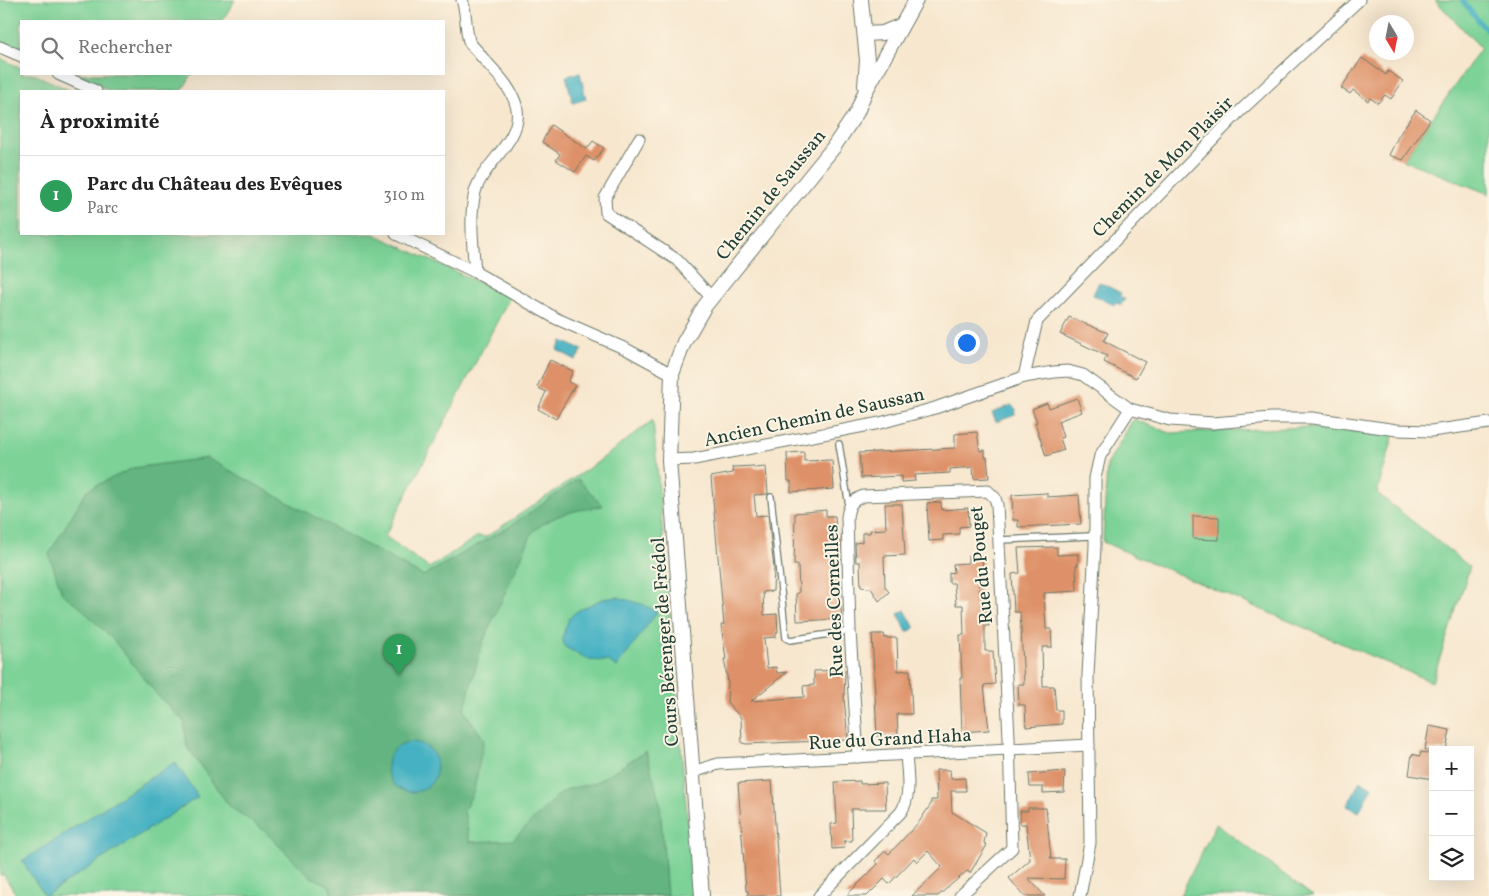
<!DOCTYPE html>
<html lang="fr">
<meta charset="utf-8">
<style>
body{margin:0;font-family:Vollkorn,serif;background:#f2f2f2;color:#222}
.controls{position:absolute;right:15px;bottom:15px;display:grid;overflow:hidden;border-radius:0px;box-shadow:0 5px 20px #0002}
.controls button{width:45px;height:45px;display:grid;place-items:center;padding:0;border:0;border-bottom:1px solid #e0e0e0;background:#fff;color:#222;font:25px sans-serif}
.compass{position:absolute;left:1369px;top:15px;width:45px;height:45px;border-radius:50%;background:#fff;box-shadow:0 5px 20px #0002;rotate:170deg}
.you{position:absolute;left:966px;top:342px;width:18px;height:18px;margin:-12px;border:4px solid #fff;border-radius:50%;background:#1a73e8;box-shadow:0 0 0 8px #1a73e833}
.badge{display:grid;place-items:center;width:32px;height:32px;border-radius:50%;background:#d1495b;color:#fff;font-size:16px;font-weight:700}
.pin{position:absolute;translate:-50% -41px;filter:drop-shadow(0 1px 2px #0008)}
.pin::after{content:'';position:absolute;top:26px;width:18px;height:15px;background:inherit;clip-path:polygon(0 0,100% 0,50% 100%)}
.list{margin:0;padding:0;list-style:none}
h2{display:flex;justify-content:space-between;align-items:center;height:65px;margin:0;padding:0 20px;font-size:21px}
h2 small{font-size:16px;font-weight:400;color:#767676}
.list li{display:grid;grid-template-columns:32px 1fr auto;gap:15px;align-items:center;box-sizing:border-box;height:80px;padding:0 20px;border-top:1px solid #e0e0e0}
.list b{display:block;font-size:19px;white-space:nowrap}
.list p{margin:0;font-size:16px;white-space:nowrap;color:#767676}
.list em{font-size:16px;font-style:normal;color:#767676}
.icon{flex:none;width:28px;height:28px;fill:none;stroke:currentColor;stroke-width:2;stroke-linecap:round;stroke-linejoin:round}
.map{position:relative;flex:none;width:1489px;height:896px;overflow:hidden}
.search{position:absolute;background:#fff;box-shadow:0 5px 20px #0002;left:20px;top:20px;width:425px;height:55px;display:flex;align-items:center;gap:12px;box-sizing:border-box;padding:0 18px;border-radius:0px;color:#767676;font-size:19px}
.panel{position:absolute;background:#fff;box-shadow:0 5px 20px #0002;left:20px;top:90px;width:425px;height:145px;border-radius:0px}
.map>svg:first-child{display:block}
</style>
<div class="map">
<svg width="1489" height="896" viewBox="0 0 1489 896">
<rect width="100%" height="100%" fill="#fcf5e5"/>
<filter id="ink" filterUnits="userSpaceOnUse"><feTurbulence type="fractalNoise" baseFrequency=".02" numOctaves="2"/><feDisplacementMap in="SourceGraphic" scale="10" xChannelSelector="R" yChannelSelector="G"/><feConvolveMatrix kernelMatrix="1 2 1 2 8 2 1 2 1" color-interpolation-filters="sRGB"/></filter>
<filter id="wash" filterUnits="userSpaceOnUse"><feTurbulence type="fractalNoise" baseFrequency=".0096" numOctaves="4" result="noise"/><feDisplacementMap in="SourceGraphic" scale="20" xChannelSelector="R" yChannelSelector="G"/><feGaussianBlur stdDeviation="1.12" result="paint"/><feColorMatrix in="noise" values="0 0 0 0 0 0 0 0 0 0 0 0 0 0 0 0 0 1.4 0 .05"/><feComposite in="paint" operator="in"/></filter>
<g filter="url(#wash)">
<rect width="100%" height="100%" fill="#f7e7cf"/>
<g fill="#7bd297" stroke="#4d8866">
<polygon points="0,0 235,0 222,21 21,21 21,51 0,41"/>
<polygon points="1435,0 1489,0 1489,194 1403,160 1481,48"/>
<polygon points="0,58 21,68 21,74 34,74 71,91 21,91 21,234 374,234 510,297 385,536 429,568 478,536 486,537 595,464 653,420 694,896 17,896 3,874 0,876"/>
<polygon points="72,74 192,74 182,91 111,91"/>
<polygon points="1133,419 1170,433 1309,427 1394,434 1377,493 1470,567 1432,682 1103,542 1107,465"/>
<polygon points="1216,824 1313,896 1180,896"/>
</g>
<path fill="#64b480" stroke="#42785a" d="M207 458 423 576 509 527 578 479 603 506C576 510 556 513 533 531L482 644 464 711 484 739 474 790 464 811 470 842 513 840 556 797 568 789 595 783 646 751 660 804 667 896H332L329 885 311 877 261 828 230 807 187 747 184 721 159 697 115 642 81 608 62 593 49 554 87 490 133 468Z"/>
<g fill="#45b1c2" stroke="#32777b">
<polygon points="580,73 586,99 573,103 566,76"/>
<polygon points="1099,282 1121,293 1120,296 1125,299 1121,305 1117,303 1114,305 1093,295"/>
<polygon points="562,341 582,350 576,360 557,350"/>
<polygon points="1011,405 1016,409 1015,415 996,422 992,413"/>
<polygon points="618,597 644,605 657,612 617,667 608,661 589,660 582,656 565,647 562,638 569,618 577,611 602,599"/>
<polygon points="905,610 915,628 907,632 898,614"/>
<circle cx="412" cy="767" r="25"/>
<polygon points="175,762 198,797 45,896 22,861"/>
<polygon points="1360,781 1372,787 1359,812 1347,806"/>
</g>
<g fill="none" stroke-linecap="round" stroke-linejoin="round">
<polyline stroke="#45b1c2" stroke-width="4.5" points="1462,0 1482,25 1489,31"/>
</g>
<g id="blocks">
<g fill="#de9168">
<polygon points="1362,58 1386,75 1388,71 1403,81 1391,99 1385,95 1378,103 1370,98 1368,101 1353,90 1350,94 1341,88"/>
<polygon points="1416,110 1430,120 1403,160 1389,155 1399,135"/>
<polygon points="551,125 587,149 593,141 604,148 594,161 586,156 575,172 556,160 560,154 542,142"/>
<polygon points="1069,317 1108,333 1104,341 1145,362 1136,378 1104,362 1107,356 1060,334"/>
<polygon points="550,360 573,371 568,382 575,385 556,419 538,409 546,392 537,387"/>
<polygon points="1077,398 1082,412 1058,421 1063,437 1060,438 1064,450 1046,456 1035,423 1037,422 1032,409 1047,403 1049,408"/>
<polygon points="977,432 980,451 985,450 985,457 987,457 989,478 974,479 973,467 950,469 950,473 914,475 915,481 901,482 901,476 861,478 859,453 955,448 955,434"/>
<polygon points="804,452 804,461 832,460 834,489 791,492 791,481 788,481 787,453"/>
<polygon points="754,466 754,468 766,467 768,494 754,495 756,516 768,515 774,569 773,591 763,592 764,615 777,614 778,632 776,633 776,637 764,638 767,668 776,667 777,673 787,672 751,701 804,697 803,686 814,685 814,671 845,670 844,698 848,740 746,744 742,743 741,718 727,702 728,682 724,659 726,659 721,625 724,625 711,477 733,473 732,467"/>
<polygon points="1047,493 1047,497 1079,495 1081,524 1018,527 1018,520 1013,520 1012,495"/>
<polygon points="941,502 942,510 968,508 969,526 959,527 959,534 943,535 943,540 929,541 927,503"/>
<polygon points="885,504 902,504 905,555 884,556 885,587 889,592 879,601 871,588 861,587 860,562 856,562 855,543 862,542 862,533 870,533 870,530 886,529"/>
<polygon points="826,510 826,516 835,516 836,535 838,535 840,544 841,563 837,563 842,619 797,621 796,593 799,593 798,565 794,565 795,513"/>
<polygon points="1193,516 1219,517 1219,540 1193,539"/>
<polygon points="1057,547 1057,555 1078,554 1078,565 1076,565 1077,591 1044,593 1046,629 1051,629 1052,647 1042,647 1043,686 1054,686 1056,710 1062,710 1062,724 1026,727 1025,705 1019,705 1018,684 1024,684 1020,612 1014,612 1012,574 1020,573 1018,548"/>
<polygon points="982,555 983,574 978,574 980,596 983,596 984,615 988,615 989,626 985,626 985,651 993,651 995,684 984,685 989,730 962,732 960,678 962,678 960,635 964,635 963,605 956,605 954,583 949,583 949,573 954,572 953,564 968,563 968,556"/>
<polygon points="872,634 884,634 885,638 897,638 898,671 910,670 912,714 897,714 898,735 877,736"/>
<polygon points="1429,726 1450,730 1446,750 1425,750"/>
<polygon points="1421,752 1433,754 1433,779 1409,775 1412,754 1420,756"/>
<polygon points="936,770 950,770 951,779 965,778 966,791 951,791 952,812 986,833 984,843 987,845 970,873 967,871 938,896 912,896 942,867 928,851 917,862 914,858 889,884 884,879 867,896 846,896 878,864 875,861 885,851 889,854 919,822 931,804 931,800 937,800"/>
<polygon points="1065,771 1064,792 1043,793 1043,787 1030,787 1029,774"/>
<polygon points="772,781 780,896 748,896 748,891 746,891 738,783"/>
<polygon points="860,781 860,784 885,783 886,809 851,809 852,841 844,841 845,848 832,849 831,824 837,823 835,782"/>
<polygon points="1028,808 1046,808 1051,859 1065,859 1064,879 1028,878 1045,896 1024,896 1009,878 1030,860 1026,824 1020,824 1020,811 1028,811"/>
</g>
</g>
</g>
<g filter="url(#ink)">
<use href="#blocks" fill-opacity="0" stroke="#6b786a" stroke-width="1"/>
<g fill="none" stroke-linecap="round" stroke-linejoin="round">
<defs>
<g id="service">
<polyline points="839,444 849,506"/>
<polyline points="771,497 786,638 790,640 850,631"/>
<polyline points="999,540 1091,536"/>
</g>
<g id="minor">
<path d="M462 0C467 13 465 28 469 41 471 46 478 51 481 56 494 71 513 88 517 109 522 141 483 163 475 192 469 218 473 245 475 272"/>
<polyline points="0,47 21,56"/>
<polyline points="58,74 96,91"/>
<polyline points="639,139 605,198 606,213 677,260 711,297"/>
<polyline points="396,234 475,272 557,319 626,349 672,374"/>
<polyline points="1024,377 1037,321 1238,113 1359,0"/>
<polyline points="669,460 694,459 880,423 935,408 1024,377 1054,372 1068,371 1083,375 1130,409 1170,420 1213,423 1271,418 1312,418 1397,430 1431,431 1489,423"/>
<path d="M858 757 850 631 847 517C849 505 851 501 863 496L988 491 995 498 997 505 1009 737 1012 848 960 896"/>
<polyline points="693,772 718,764 1089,745"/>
<path d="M819 896 901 812C912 795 907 774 906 754"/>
<polyline points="1080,896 1090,843 1088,675 1095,546 1095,478 1100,456 1130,409"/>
</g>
<g id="tertiary">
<polyline points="861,0 867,60 865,86"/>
<polyline points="865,34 883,33 900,26"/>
<polyline points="702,896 669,460 672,374 684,342 704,307 833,148 857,112 865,92 916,0"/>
</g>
</defs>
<use href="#service" stroke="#6b786a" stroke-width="8"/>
<use href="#minor" stroke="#6b786a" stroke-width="13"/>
<use href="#tertiary" stroke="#6b786a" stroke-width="16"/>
<use href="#service" stroke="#fff" stroke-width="5.5"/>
<use href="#minor" stroke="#fff" stroke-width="11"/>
<use href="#tertiary" stroke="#fff" stroke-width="14"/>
</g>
</g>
<g text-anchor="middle" stroke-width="4" stroke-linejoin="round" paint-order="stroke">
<g font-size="19" fill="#1f3d34" stroke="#fcf5e5">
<text transform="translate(1162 166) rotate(-45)" y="7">Chemin de Mon Plaisir</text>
<text transform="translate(770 194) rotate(-51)" y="7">Chemin de Saussan</text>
<text transform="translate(814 416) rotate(-12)" y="7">Ancien Chemin de Saussan</text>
<text transform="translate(980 565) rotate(-95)" y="7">Rue du Pouget</text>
<text transform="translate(833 601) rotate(-92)" y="7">Rue des Corneilles</text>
<text transform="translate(664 642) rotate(-94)" y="7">Cours Bérenger de Frédol</text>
<text transform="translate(890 738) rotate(-3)" y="7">Rue du Grand Haha</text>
</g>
</g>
</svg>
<div class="controls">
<button>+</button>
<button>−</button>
<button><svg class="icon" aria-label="layers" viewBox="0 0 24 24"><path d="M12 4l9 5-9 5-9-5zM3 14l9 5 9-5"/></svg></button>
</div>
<svg class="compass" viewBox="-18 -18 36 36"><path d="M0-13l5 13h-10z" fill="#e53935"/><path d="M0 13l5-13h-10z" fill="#767676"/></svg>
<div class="you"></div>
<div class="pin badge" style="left:399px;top:675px;background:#2e9e5b">1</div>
<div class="search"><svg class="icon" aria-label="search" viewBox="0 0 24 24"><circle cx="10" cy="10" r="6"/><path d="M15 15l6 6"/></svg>Rechercher</div>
<section class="panel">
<h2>À proximité<small></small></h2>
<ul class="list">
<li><span class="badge" style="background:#2e9e5b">1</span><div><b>Parc du Château des Evêques</b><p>Parc</p></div><em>310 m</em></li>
</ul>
</section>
</div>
